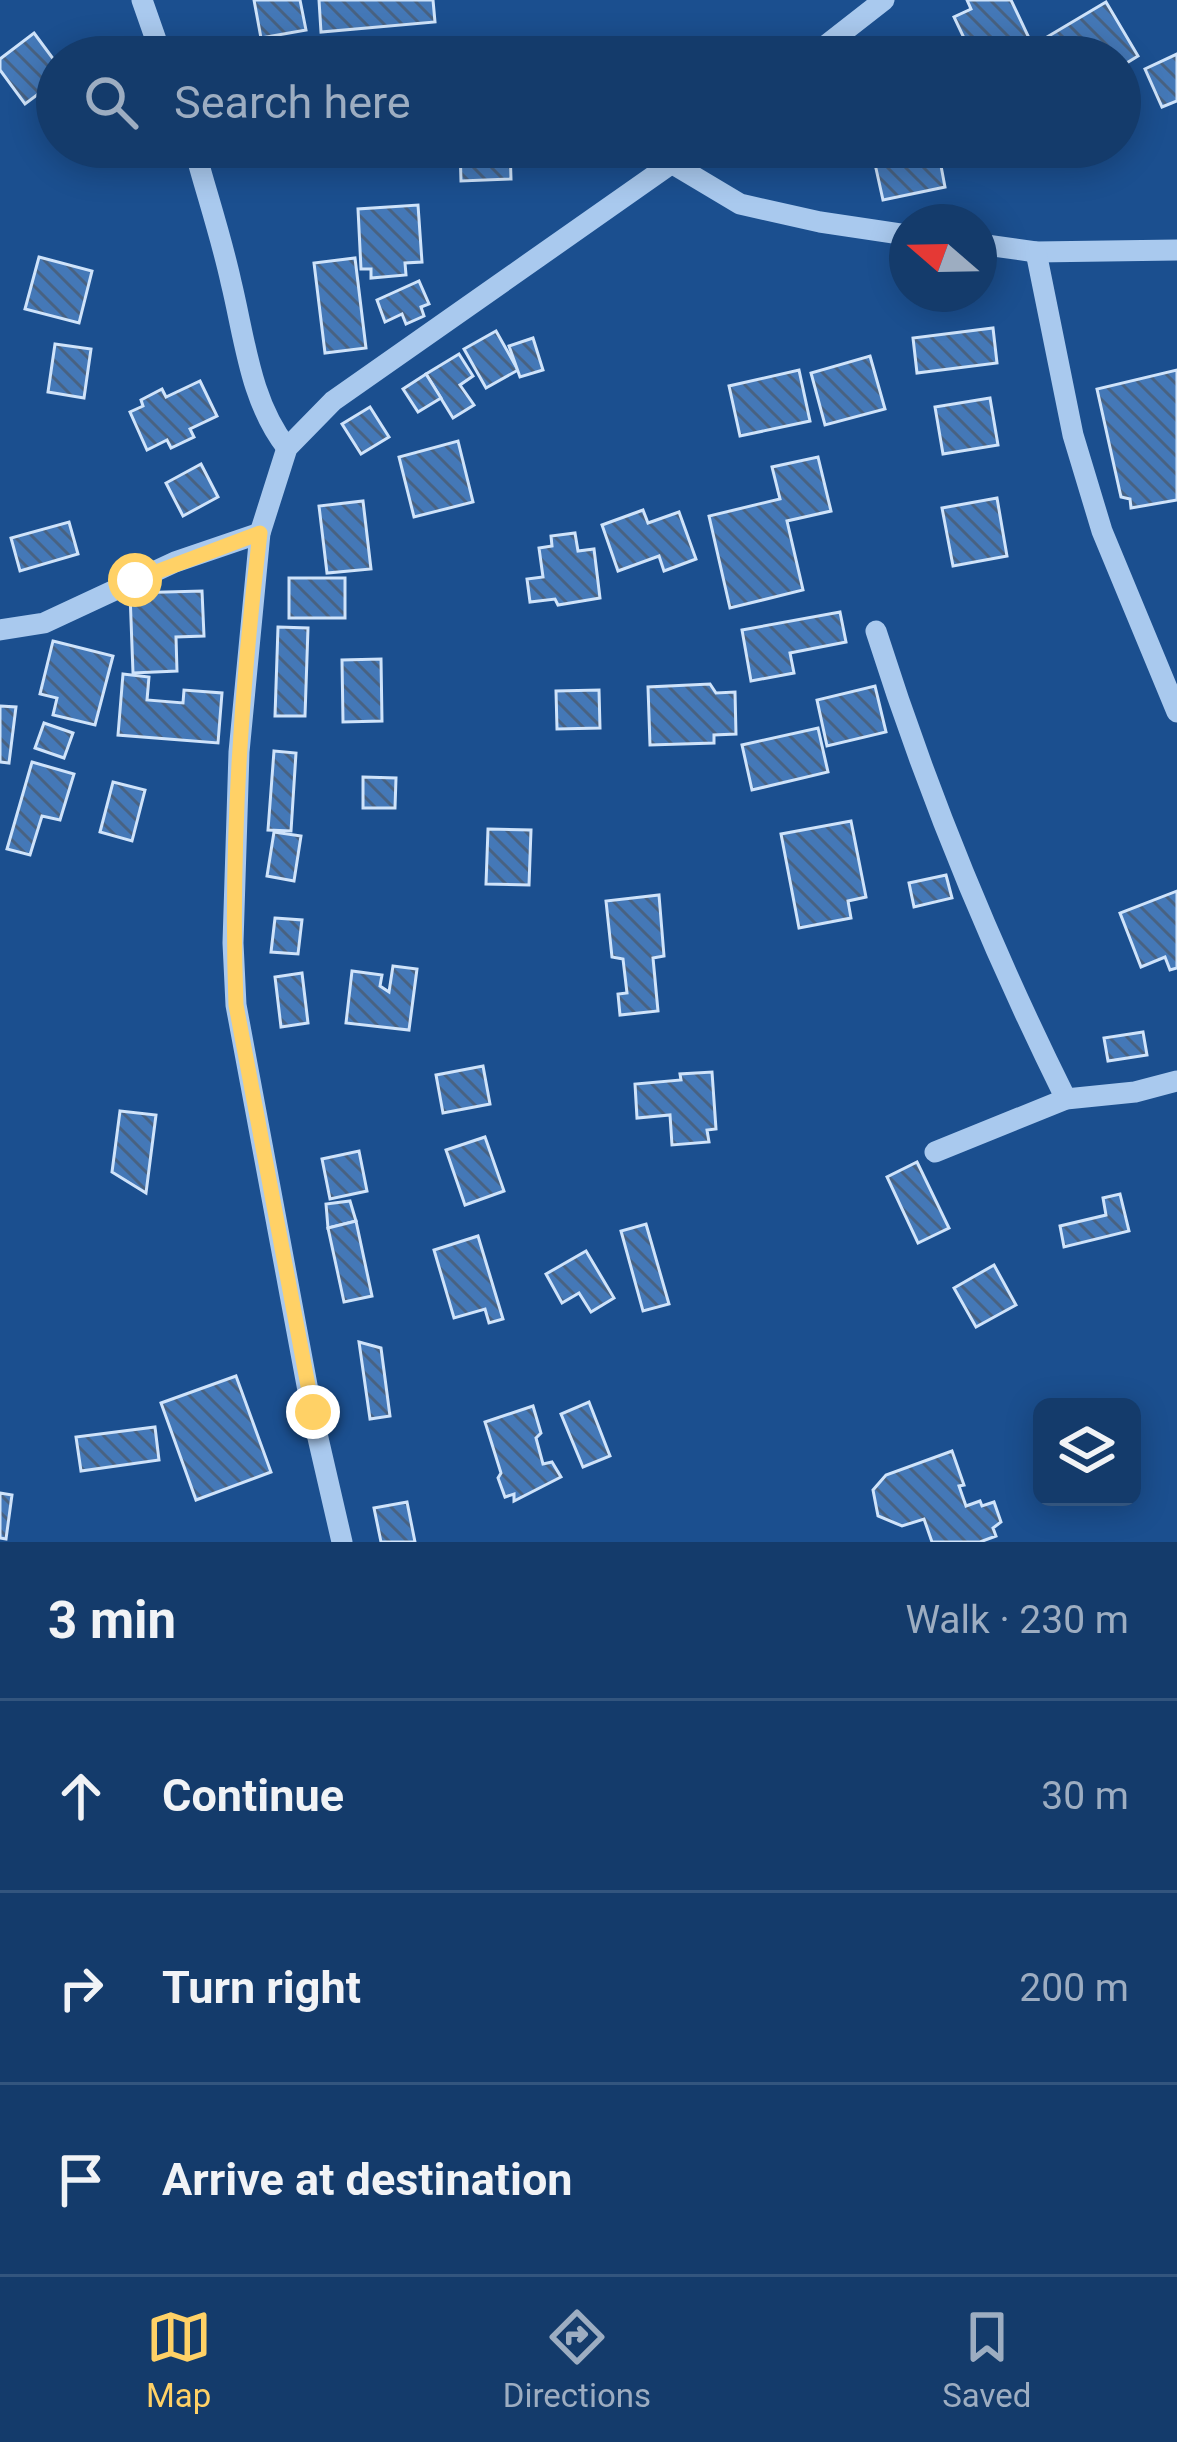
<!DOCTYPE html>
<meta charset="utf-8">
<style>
body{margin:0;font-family:Roboto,sans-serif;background:#214673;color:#f1f3f6}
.controls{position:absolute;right:36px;bottom:36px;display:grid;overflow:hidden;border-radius:18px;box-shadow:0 6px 30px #0003}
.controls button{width:108px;height:108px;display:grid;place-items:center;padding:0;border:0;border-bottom:3px solid #33557e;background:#143b6b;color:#f1f3f6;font:60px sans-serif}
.compass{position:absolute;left:889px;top:204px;width:108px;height:108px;border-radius:50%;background:#143b6b;box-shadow:0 6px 30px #0003;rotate:290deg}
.stop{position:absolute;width:36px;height:36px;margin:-27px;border:9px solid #ffd166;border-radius:50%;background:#fff}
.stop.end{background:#ffd166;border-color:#fff;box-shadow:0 3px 12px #0008}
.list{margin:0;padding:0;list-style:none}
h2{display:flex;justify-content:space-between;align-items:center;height:156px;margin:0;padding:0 48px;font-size:51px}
h2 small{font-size:39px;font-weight:400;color:#9dadc1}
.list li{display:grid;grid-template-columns:78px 1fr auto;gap:36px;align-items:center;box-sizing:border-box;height:192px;padding:0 48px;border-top:3px solid #33557e}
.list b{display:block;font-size:45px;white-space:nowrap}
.list em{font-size:39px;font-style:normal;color:#9dadc1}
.icon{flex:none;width:66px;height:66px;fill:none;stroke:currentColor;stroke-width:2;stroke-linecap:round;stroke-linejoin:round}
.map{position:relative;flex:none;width:1177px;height:1542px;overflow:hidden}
.search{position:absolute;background:#143b6b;box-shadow:0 6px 30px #0003;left:36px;right:36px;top:36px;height:132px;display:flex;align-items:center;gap:30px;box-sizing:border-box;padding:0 42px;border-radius:66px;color:#9dadc1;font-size:45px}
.sheet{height:732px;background:#143b6b}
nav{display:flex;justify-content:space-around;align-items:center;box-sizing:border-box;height:168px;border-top:3px solid #33557e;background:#143b6b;font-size:33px;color:#9dadc1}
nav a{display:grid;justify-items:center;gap:6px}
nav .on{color:#ffd166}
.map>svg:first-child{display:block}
</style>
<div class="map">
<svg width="1177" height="1542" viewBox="0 0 1177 1542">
<defs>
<pattern id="building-back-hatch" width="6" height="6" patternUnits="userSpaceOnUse" patternTransform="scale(3)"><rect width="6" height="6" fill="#4478b7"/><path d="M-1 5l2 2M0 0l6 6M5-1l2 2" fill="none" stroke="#486282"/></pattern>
</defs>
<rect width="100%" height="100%" fill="#1b4f8f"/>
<g fill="url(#building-back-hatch)" stroke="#cfe3fa" stroke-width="3">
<polygon points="254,0 300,0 306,30 261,38"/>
<polygon points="319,0 433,0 435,22 321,32"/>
<polygon points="967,0 1011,0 1038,57 973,57 954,17 971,9"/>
<polygon points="1106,2 1138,56 1120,67 1120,57 1052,57 1042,40"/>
<polygon points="34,33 57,64 57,80 25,104 0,70 0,59"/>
<polygon points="322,43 323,57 217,57 217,52"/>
<polygon points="1177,54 1177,101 1162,107 1145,69"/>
<polygon points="460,147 510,147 511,179 461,181"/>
<polygon points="622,147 653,147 632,162"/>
<polygon points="938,150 945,187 883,200 875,164"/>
<polygon points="418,205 422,262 405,263 406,275 371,278 371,269 361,269 358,209"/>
<polygon points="39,257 92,271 79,323 25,309"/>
<polygon points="355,258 366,348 325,353 314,263"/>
<polygon points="419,281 429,304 421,307 424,316 406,324 402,314 385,322 377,300"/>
<polygon points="993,328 997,363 917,373 913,338"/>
<polygon points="496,331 518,370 486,388 464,349"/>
<polygon points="533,338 543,370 520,377 509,346"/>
<polygon points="55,344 91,349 84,398 48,392"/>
<polygon points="459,354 473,376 460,385 474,405 453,418 426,374"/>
<polygon points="870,356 885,409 825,425 811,373"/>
<polygon points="799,370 810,421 740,436 729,386"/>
<polygon points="1177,370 1177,500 1131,508 1130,499 1121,497 1097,389"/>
<polygon points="426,374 441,398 418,412 403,389"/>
<polygon points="200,381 217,416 190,429 194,437 171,448 167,440 147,450 130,412 143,406 141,400 162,389 166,397"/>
<polygon points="990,398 998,445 943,454 935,407"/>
<polygon points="370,407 389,437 361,454 342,424"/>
<polygon points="458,441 473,502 414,517 399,457"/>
<polygon points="818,457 831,511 787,521 803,590 730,608 709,516 780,499 772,467"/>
<polygon points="201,464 218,497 183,516 166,483"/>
<polygon points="997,498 1007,556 953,566 942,508"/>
<polygon points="363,501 371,569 327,573 319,506"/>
<polygon points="643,510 648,523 679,512 696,559 664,571 659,556 618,571 602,525"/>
<polygon points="69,522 78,554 20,571 11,538"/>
<polygon points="575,533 578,551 594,549 600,598 558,605 555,599 530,602 527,579 543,577 539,548 552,546 551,536"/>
<rect x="289" y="578" width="56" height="40"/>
<polygon points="202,591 204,636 176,637 177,671 133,673 130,593"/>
<polygon points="840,612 846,642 790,653 794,673 751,681 742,630"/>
<polygon points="278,627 308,628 305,716 275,716"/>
<polygon points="53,641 113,656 95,725 53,715 57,698 40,694"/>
<polygon points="381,659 382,721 343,722 342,660"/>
<polygon points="123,674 149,677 147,700 183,703 184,690 222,693 218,743 118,735"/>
<polygon points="710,684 716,693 735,692 736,734 714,735 714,743 650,745 648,687"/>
<polygon points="875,686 886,732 827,746 817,700"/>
<polygon points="599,690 600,728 557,729 556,691"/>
<polygon points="0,706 16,707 9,763 0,762"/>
<polygon points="44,723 73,733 64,758 35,748"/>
<polygon points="818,728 828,772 752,790 742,745"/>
<polygon points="274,751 296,753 291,831 268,830"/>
<polygon points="32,762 74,774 60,820 42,816 30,855 7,849"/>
<polygon points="363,777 396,778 395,808 363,808"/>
<polygon points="113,782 145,790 132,841 100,832"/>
<polygon points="851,821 866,897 848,901 851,918 799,928 781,834"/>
<polygon points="488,829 531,830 529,885 486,884"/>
<polygon points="274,832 301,836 294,881 267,876"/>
<polygon points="946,875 952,898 914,907 909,883"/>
<polygon points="1177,891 1177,968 1170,970 1165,957 1141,967 1120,913"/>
<polygon points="659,895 664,956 653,958 658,1011 620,1015 618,994 627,993 623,959 612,957 606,901"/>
<polygon points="275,918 302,920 298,954 271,952"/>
<polygon points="393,966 417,969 409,1030 346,1023 352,971 382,975 380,986 389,992"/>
<polygon points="302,973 308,1023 281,1027 275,977"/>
<polygon points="1143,1032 1147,1055 1108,1061 1104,1038"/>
<polygon points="483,1066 490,1104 443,1113 436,1075"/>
<polygon points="712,1072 716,1129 707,1130 709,1142 672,1145 670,1115 637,1118 635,1084 681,1080 680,1074"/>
<polygon points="120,1111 156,1115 146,1193 112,1172"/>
<polygon points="485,1137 504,1191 465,1205 446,1150"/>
<polygon points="359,1151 367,1191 330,1199 322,1159"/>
<polygon points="917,1162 949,1228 918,1243 887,1177"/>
<polygon points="1120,1194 1129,1231 1064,1247 1060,1226 1106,1215 1103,1198"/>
<polygon points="350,1201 356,1221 328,1228 326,1204"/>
<polygon points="356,1221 372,1296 344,1302 328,1228"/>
<polygon points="646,1224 669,1304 643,1311 621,1231"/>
<polygon points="478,1236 503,1319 489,1323 485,1309 454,1318 434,1250"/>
<polygon points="586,1251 614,1298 591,1312 579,1293 562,1303 546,1274"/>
<polygon points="994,1265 1016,1305 976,1327 954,1288"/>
<polygon points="359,1342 381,1348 390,1416 370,1419"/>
<polygon points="236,1376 271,1472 196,1500 161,1403"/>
<polygon points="589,1402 610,1456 583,1467 561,1414"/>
<polygon points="533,1406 541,1433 536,1438 543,1464 552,1462 561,1477 514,1501 514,1494 505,1497 498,1478 501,1473 485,1422"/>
<polygon points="155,1427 159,1460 81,1471 76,1437"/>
<polygon points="952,1451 964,1485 959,1486 966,1506 980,1501 982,1506 994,1502 1001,1522 993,1528 996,1536 980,1542 932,1542 924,1519 902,1526 878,1516 873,1490 886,1475"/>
<polygon points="0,1493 12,1495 6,1539 0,1538"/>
<polygon points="407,1502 415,1542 381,1542 374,1508"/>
</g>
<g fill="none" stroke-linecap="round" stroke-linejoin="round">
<g stroke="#a9c9ee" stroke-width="21">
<polyline points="142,0 162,57"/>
<polyline points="811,57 884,0"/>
<path d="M194 147C206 192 221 236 231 282 245 339 250 401 287 448"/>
<polyline points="673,164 740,204 820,222 907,235"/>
<polyline points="979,244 1036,252 1177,250"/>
<polyline points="1036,252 1073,435 1102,531 1177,712"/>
<polyline points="0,630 44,623 175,562 260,533"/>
<path d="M876 631C927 792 991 948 1066 1099"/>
<polyline points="935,1152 1066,1099 1135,1092 1177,1081"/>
<polyline points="342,1542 312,1412 236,1005 233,943 239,752 260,533 287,448 333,401 695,147"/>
</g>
</g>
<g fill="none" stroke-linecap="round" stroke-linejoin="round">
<path stroke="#ffd166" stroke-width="15" d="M135 580 260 533C241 689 230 848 236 1005L313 1412"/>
</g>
</svg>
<div class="controls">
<button><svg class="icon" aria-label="layers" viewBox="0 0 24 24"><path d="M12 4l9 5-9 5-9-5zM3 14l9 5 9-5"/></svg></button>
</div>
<svg class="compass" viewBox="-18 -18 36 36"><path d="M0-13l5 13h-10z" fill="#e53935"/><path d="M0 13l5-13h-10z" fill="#9dadc1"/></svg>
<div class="stop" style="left:135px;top:580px"></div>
<div class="stop end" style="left:313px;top:1412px"></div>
<div class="search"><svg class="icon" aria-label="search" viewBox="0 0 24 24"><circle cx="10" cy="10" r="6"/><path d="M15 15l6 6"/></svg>Search here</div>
</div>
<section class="sheet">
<h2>3 min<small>Walk · 230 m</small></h2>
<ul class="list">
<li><svg class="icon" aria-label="ahead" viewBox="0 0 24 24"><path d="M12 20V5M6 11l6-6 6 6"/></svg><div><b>Continue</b></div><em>30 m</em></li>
<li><svg class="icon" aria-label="right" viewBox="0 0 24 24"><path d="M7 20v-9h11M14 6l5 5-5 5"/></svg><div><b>Turn right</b></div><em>200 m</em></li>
<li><svg class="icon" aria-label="arrive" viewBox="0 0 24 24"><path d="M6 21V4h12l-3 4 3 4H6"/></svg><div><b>Arrive at destination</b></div></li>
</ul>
</section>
<nav>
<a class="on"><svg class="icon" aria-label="map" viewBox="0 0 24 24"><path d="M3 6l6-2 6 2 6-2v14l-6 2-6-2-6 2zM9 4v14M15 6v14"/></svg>Map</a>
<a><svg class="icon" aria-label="directions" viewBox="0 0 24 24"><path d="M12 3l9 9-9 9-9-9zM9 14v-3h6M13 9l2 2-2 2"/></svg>Directions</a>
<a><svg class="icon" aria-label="saved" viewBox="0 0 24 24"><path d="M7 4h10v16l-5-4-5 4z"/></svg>Saved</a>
</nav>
